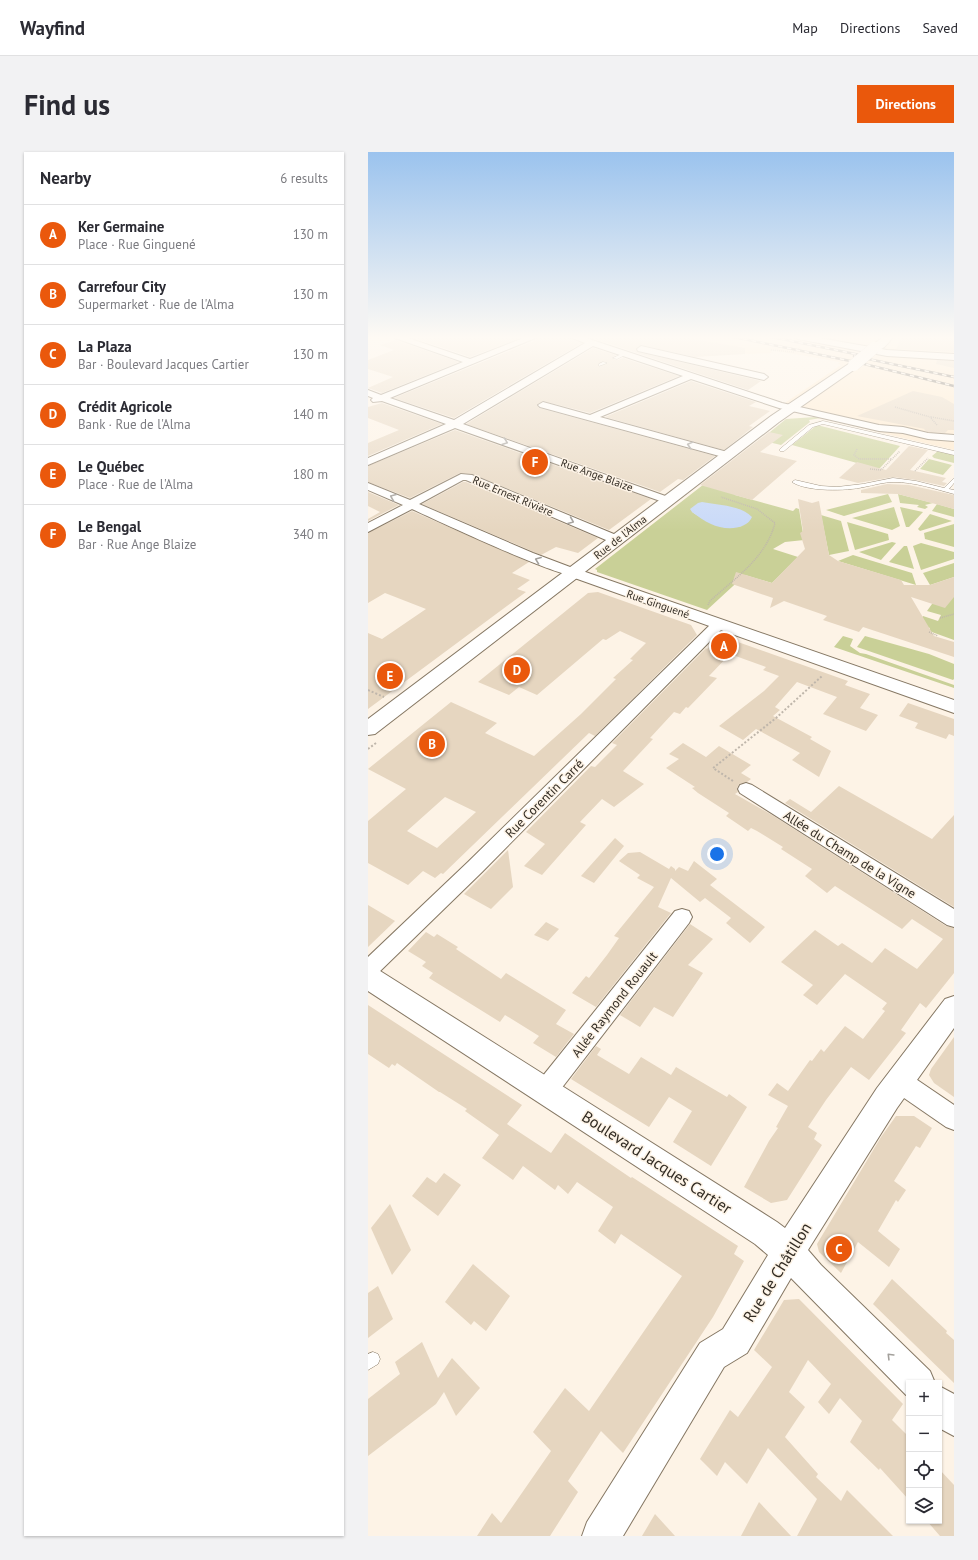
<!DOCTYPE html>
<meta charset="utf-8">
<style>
body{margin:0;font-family:"PT Sans",sans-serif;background:#f2f2f3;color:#2b2b33}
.controls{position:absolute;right:12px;bottom:12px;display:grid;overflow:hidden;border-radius:0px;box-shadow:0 1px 3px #0004}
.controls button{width:36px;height:36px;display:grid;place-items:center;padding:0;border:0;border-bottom:1px solid #e1e1e2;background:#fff;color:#2b2b33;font:20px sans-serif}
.you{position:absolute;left:349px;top:702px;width:14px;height:14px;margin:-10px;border:3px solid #fff;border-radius:50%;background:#1a73e8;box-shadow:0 0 0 6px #1a73e833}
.badge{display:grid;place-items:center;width:26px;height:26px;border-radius:50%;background:#ea580c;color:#fff;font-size:13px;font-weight:700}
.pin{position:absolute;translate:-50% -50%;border:2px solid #fff;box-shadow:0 1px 4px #0006}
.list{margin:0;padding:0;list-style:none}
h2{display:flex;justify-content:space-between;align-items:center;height:52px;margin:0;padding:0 16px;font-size:17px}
h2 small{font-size:13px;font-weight:400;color:#7c7c81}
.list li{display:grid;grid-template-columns:26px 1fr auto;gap:12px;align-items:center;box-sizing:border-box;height:60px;padding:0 16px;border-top:1px solid #e1e1e2}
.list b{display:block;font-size:15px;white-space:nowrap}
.list p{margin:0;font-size:13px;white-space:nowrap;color:#7c7c81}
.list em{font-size:13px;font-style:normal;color:#7c7c81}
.icon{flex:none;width:22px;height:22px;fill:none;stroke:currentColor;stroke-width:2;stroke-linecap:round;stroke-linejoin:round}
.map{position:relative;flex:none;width:586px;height:1384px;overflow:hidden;border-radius:0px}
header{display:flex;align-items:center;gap:24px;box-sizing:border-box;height:56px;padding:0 20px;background:#fff;border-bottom:1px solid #e1e1e2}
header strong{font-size:19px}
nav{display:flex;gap:22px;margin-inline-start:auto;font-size:14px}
.intro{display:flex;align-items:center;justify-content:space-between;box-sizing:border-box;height:96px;padding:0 24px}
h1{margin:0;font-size:28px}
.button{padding:10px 18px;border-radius:0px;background:#ea580c;color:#fff;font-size:14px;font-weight:700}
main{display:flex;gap:24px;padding:0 24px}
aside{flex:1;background:#fff;border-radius:0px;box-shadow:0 1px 3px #0004}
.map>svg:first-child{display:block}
</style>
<header>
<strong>Wayfind</strong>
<nav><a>Map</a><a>Directions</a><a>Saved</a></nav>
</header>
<div class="intro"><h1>Find us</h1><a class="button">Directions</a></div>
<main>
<aside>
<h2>Nearby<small>6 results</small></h2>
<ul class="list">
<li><span class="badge">A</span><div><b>Ker Germaine</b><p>Place · Rue Ginguené</p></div><em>130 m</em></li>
<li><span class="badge">B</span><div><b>Carrefour City</b><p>Supermarket · Rue de l'Alma</p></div><em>130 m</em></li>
<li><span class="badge">C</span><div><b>La Plaza</b><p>Bar · Boulevard Jacques Cartier</p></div><em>130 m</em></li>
<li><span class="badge">D</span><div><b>Crédit Agricole</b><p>Bank · Rue de l'Alma</p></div><em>140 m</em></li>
<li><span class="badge">E</span><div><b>Le Québec</b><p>Place · Rue de l'Alma</p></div><em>180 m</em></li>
<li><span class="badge">F</span><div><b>Le Bengal</b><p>Bar · Rue Ange Blaize</p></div><em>340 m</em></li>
</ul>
</aside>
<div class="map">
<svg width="586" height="1384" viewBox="0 0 586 1384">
<rect width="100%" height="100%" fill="#fdf3e6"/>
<polygon fill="#fee9cc" points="286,185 586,185 586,298 447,265 411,255 473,213 470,212 472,210 403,198 404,201 381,202"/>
<g fill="#c9d097" fill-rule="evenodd">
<polygon points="447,265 453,266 441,268 442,270 413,293 392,288 418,267"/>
<polygon points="449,273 532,294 512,316 507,316 424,293"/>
<polygon points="570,299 586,303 586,311 566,306 564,304"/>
<polygon points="561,307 584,313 575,323 552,317"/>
<path d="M349 322 367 343 425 359 428 356 431 357 436 388 417 390 405 397 430 405 404 431 377 423 339 458 229 420V418L227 417ZM324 360 374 374C351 378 342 371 324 360Z"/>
<polygon points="520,342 524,350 476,364 458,358"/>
<polygon points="530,342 565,351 557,353 560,355 557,357 549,355 551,353 532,351"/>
<polygon points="569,352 586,357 586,365 564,359"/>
<polygon points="526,355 532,374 524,378 484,366"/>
<polygon points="532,355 555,360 541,375 538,375"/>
<polygon points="562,362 584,369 552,379 550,377"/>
<polygon points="453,363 473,369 481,399 461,403"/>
<polygon points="479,370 520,382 521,388 487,398"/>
<polygon points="586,372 586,395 557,387 556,381"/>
<polygon points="524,390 528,391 513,408 491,400"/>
<polygon points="553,391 586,400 586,407 553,418 545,394"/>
<polygon points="536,394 539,394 546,417 521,410"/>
<polygon points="485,403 544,421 548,433 470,409"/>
<polygon points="586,411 586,425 562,433 555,421"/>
<polygon points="586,441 586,488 561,479 562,476 549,472 555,464 570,469 573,463 559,459 564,452"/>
<polygon points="475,484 485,487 482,494 492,501 498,502 586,533 586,536 466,495"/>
<polygon points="497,484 561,502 586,512 586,527 585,528 489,495"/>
</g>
<path fill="#c8d9f8" d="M334 350C350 353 372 353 384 365 378 379 355 378 343 372 336 369 330 364 324 360L322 357 330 351Z"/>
<g fill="#e6d6c0" fill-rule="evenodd">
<polygon points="43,185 152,185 153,186 102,205"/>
<polygon points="171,185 201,185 214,191 86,266 26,246 166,189"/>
<polygon points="221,185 315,185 377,196 377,202 327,205 273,193 268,197 270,200 393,229 380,238"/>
<polygon points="534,185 555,185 575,188 576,185 586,185 586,200 528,197"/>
<polygon points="28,188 91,210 14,241 0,236 25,225 0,217 0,208 26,198 12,193"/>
<polygon points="225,196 248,203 244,206 245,207 250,208 255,206 311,224 222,261 175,249 169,253 171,256 347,304 315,328 310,327 292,340 98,272"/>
<polygon points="569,208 586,209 586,216 568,212"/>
<polygon points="323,229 388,250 381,254 402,259 381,274 385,275 356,298 237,265"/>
<polygon points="545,239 574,245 586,252 586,278 580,278 577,281 560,280 556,278 557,277 489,264"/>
<polygon points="14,251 74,272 0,304 0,291 31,278 0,266 0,255"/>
<polygon points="87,278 283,347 241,378 104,322 92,321 42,346 0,330 0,314"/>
<polygon points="401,280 415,283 392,300 429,309 384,348 332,333"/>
<polygon points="541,294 560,298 542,318 578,326 574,330 579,331 576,334 548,328 525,325 490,331 471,326 489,310 518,318"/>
<polygon points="95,330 98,330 230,386 210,401 188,395 173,403 54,352"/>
<polygon points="519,332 541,333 586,343 586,357 530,342 493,341 493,338"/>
<polygon points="0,340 31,353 0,369 0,367 12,360 0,354"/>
<polygon points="430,347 444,351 451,349 461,403 470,409 533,428 536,433 562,433 586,425 586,445 577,456 543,445 566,484 586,490 586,505 495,475 491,480 455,468 459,464 416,449 402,456 405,446 364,432 368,420 404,431 437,397 432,381 435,379"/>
<polygon points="44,359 161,410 144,421 162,428 149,437 158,440 0,557 0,481 14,487 58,457 17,441 0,451 0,381"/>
<path d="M230 440 323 473 329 483 227 584 221 581 75 722 73 721 67 726 55 719 40 733 0 711V669L38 637 0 617 83 550 129 571 117 581 166 604 213 562 248 527 245 526 265 508 262 507 278 491 252 479 238 488 235 487 169 543 151 535 141 543 110 530 220 441ZM77 645 108 660 69 696 39 679Z"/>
<polygon points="353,484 480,529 477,533 502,542 492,556 510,563 498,579 455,562 469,545 429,530 407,555 412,558 405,564 444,585 442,587 463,599 451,625 424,608 432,601 388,577 375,588 351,574 396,539 411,524 395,518 398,515 362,502 341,524 349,526 320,556 318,555 312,562 306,560 282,586 285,587 255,619 276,632 246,655 234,647 212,670 218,673 174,723 156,714 177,692 158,680 223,614 227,615 249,593 244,591 338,496 339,497"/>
<polygon points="540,551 586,567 586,584 581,582 578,587 547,576 550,571 531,564"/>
<polygon points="315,591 338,605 351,594 383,613 373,621 383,627 379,630 371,632 369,636 370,640 367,642 404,663 578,774 586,776 586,821 558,856 552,851 533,878 538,881 501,928 483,915 458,948 440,975 449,981 446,987 454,993 419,1048 403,1051 376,1035 401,989 410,976 408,975 420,954 400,943 409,931 420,939 442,908 444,909 453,897 456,900 477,874 495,887 517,859 514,857 519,851 477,822 449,853 435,843 445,833 413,810 447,778 470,794 474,791 504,811 517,796 549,817 575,787 544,767 534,777 467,734 459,741 437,724 444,717 413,697 415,695 389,679 383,676 380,679 358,664 361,661 330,641 324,636 327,635 298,616 311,607 301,602"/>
<polygon points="471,634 564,687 586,663 586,755 417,651 422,647 443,660"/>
<polygon points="247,686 256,694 226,731 213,724"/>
<polygon points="140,698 145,735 123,757 96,742"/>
<polygon points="272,700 301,717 303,714 307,717 307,719 311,715 320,719 326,709 349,727 342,733 397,775 382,791 358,771 363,766 337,746 332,750 303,726 290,755 303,761 228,855 204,841 218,824 221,826 239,803 251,786 246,784 286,735 269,726 272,723 251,709 260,701"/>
<polygon points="0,753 27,769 0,795"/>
<polygon points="178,770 191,777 180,789 166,783"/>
<polygon points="322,772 345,787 320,813 335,821 305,865 286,855 272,875 252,863"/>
<polygon points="58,780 66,785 69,782 90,795 88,797 133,827 138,821 198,858 188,872 206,882 188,905 165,891 171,884 137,863 132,870 61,826 65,821 54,814 58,810 40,799"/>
<polygon points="0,853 154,953 139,972 183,1001 197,981 263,1026 264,1025 370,1094 366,1102 376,1109 345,1165 255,1301 233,1279 200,1329 210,1340 182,1384 109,1384 124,1361 133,1371 183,1299 165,1280 197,1236 221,1259 314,1124 253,1082 247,1092 230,1079 245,1055 209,1030 200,1042 190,1033 187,1038 155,1014 145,1028 114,1006 131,983 97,959 99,957 72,940 71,940 29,911 27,914 24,912 21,916 0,902"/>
<polygon points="586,885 586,945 566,931 561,923 563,917"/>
<polygon points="228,894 233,897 229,903 261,922 273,905 303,923 308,915 359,945 361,942 379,955 343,1014 305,990 324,959 301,945 281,975 203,927"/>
<polygon points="528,964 546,964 564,976 552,996 548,994 526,1029 538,1038 530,1050 528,1048 510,1079 532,1097 521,1115 490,1090 473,1121 451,1100 449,1092 513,985"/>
<polygon points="76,1021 93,1033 70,1064 44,1044 59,1025 68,1031"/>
<polygon points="22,1052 43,1098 24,1123 3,1076"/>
<polygon points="105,1112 142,1144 118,1179 106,1169 103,1173 77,1150"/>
<polygon points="524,1127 579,1179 578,1181 586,1188 586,1231 505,1152"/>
<polygon points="10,1134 25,1167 0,1186 0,1141"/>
<polygon points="431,1147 535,1252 524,1268 541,1285 541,1348 512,1316 511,1318 482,1290 494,1269 472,1246 461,1262 450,1250 463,1232 440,1208 421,1240 437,1255 417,1285 450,1322 448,1325 473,1349 479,1338 525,1384 429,1384 449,1347 400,1296 379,1332 357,1310 349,1324 332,1307 362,1258 370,1265 404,1215 386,1198 416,1148"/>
<polygon points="54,1190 70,1226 84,1206 112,1236 88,1264 76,1240 68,1252 0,1304 0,1247 32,1222 27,1210"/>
<polygon points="571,1317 586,1333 586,1384 572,1384 559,1369 571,1369"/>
<polygon points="391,1350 423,1384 373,1384"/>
<polygon points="287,1362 307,1384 274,1384"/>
</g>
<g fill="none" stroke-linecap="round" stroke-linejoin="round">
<defs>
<g id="lane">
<polygon points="256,201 259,202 249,207 245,206"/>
<polygon points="235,210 239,211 231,214 231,212"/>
<polygon points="455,269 586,299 586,303 455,272 445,275 416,299 412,299 412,297 441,273"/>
<path d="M525 326 548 329 576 336 586 326V331L581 337 586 338V342C567 337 547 330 526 330 516 330 506 333 496 335 479 339 439 340 424 330L427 328 453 334 469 335 495 332Z"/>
<polygon points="5,1200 10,1202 12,1207 10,1212 0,1218 0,1202"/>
</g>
<g id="street">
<polygon points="24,185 37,185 102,207 158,185 170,185 22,246 86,268 217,191 202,185 215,185 414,251 511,273 535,275 560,281 586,283 586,289 560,287 535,281 511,279 411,256 323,227 232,265 363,301 364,303 363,305 355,305 172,255 170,253 175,250 222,263 315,224 225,194 95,272 303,346 305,348 303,350 295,350 87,276 0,313 0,306 78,272 14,249 5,250 3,248 5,246 0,244 0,238 13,243 95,210"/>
<polygon points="426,185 446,185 519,198 586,202 586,208 519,204 430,187"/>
<polygon points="273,194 396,222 400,225 396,228 270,199 269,197"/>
<path d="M93 322 104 323 253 385 255 388 253 391H245L98 328H95L51 352 165 401 210 418 212 421 210 424C195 428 68 368 44 357L0 380V371L35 353 0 338V331L42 348Z"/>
<polygon points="350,469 355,470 357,473 355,476 114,720 7,824 0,827 0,805 100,710 345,470"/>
<polygon points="378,631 384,633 586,757 586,775 579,773 372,641 370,637 372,633"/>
<polygon points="314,757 321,759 324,765 321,771 186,946 178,949 170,946 167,938 170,930 307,759"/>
<polygon points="531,918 539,921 586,953 586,978 578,975 523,937 520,929 523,921"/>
</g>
<g id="secondary">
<polygon points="206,416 586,548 586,561 201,424 198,421 201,418"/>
<polygon points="0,814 9,817 409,1070 417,1076 509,936 577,847 586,844 586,876 529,956 440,1098 453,1113 562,1219 567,1231 541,1231 541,1245 538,1243 423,1126 379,1201 356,1215 255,1384 214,1384 219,1370 332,1191 355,1177 400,1103 387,1092 0,839"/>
<polygon points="571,1234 586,1242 586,1284 571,1276"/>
</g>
<g id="primary">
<path d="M514 185H525C519 193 513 201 502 198L501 196C503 193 510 190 514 185Z"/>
<polygon points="486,210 490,211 491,213 490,215 411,270 7,582 0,583 0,567 403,264 482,211"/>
</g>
</defs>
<use href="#lane" stroke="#857763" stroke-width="1"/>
<use href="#street" stroke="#857763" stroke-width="2"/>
<use href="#secondary" stroke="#857763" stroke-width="2"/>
<use href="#primary" stroke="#857763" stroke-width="2"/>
<g stroke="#bfb6ab" stroke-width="1.5" stroke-dasharray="1 1" stroke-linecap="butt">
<polyline points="403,198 426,200 432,196"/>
<polyline points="527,255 562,265 569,273"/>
<polyline points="563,265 586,269"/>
<polyline points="489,297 486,303 491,307 523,307"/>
<polyline points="502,317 513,318 532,299"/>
<polyline points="547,319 560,306"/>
<path d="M340 453 342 449C367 426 398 406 407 371L389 357 353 345"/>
<polyline points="572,466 586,462"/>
<polyline points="561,480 570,484"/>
</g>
<g stroke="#bfb6ab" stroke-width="2" stroke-dasharray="2 2" stroke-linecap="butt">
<polyline points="0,538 16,545"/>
<polyline points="0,597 8,591"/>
<polyline points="365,629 345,616 408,566 454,524"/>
</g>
<use href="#lane" fill="#fff" fill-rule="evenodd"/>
<use href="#street" fill="#fff" fill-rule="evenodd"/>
<use href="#secondary" fill="#fff" fill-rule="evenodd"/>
<use href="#primary" fill="#fff" fill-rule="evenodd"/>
<defs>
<g id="rail">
<polyline points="366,185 492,211 586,234"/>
<polyline points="404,185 492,203"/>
<polyline points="486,204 586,225"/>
</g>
</defs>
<use href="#rail" stroke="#615a51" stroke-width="2.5"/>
<use href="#rail" stroke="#fdf3e6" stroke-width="1.5" stroke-dasharray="4.5" stroke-linecap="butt"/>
<defs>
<polyline id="primary-bridge" points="486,213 506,196"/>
</defs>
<use href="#primary-bridge" stroke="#857763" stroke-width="12" stroke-linecap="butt"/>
<use href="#primary-bridge" stroke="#fff" stroke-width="12"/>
</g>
<defs><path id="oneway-chevron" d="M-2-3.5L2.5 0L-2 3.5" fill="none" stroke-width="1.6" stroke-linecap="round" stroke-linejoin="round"/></defs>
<g stroke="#a3a09c">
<use href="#oneway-chevron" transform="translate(137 290) rotate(20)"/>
<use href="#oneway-chevron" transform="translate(322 293) rotate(-165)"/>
<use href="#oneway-chevron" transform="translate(25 345) rotate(-157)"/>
<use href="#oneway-chevron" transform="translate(203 369) rotate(23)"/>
<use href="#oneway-chevron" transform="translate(170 408) rotate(-159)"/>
<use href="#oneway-chevron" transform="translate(522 1204) rotate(-135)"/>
</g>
<linearGradient id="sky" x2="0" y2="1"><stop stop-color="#9bc3ee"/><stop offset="0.49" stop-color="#fefaf4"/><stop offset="1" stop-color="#fefaf4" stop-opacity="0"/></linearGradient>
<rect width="586" height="379" fill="url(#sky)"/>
<g text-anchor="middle" stroke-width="3" stroke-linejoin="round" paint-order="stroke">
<g font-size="11" fill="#322c24" stroke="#fdf3e6">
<text transform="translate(229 323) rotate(20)" y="4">Rue Ange Blaize</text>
<text transform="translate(145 344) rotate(23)" y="4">Rue Ernest Rivière</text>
<text transform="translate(252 385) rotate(-38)" y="4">Rue de l'Alma</text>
<text transform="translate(290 452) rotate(19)" y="4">Rue Ginguené</text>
</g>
<g font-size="13" fill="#322c24" stroke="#fdf3e6">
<text transform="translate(176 646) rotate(-45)" y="5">Rue Corentin Carré</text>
<text transform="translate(482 702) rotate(32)" y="5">Allée du Champ de la Vigne</text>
<text transform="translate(246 852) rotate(-52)" y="5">Allée Raymond Rouault</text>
</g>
<g font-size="16" fill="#322c24" stroke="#fdf3e6">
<text transform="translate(289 1010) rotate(33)" y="6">Boulevard Jacques Cartier</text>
<text transform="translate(409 1120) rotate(-58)" y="6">Rue de Châtillon</text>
</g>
</g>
</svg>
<div class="controls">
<button>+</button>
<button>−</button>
<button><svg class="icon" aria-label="locate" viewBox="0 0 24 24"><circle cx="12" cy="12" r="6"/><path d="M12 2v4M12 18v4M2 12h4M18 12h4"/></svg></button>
<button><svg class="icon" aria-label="layers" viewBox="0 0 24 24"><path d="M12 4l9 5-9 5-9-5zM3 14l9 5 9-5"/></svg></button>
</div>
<div class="you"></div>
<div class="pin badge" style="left:356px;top:494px">A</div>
<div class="pin badge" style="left:64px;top:592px">B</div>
<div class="pin badge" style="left:471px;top:1097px">C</div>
<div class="pin badge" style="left:149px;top:518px">D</div>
<div class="pin badge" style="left:22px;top:524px">E</div>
<div class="pin badge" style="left:167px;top:310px">F</div>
</div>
</main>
